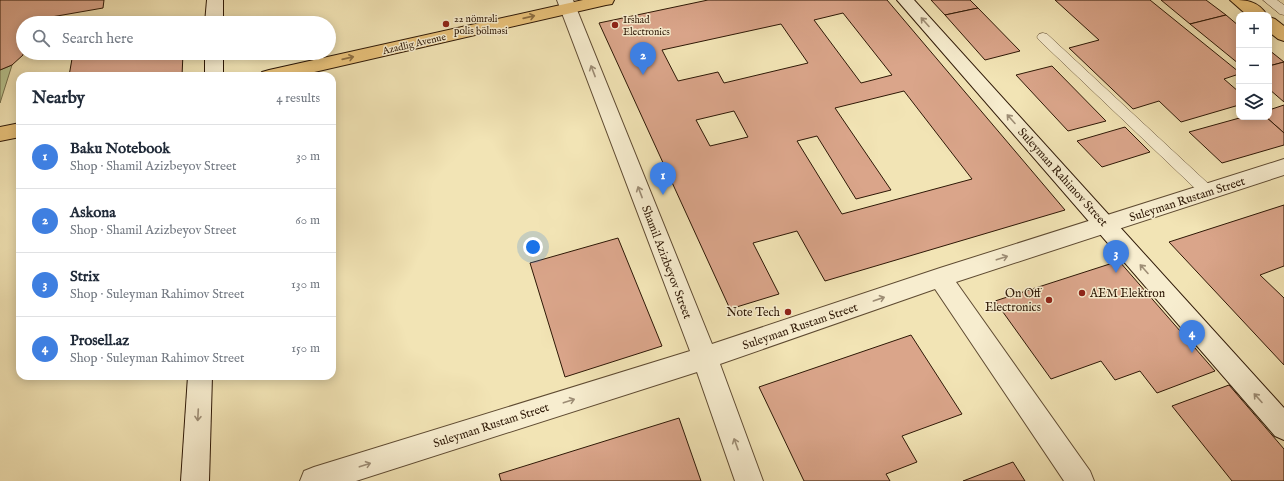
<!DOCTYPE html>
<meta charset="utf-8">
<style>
body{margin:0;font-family:"IM FELL English",serif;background:#f6f6f7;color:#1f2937}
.controls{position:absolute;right:12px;top:12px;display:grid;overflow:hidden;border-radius:8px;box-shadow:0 2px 10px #0003}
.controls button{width:36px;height:36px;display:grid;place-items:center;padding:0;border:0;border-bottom:1px solid #e0e1e3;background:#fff;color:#1f2937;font:20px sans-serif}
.you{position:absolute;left:533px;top:247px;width:14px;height:14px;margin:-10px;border:3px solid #fff;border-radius:50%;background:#1a73e8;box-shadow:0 0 0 6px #1a73e833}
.badge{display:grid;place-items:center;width:26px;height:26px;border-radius:50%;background:#8f2418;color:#fff;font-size:13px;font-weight:700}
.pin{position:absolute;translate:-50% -33px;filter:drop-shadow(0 1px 2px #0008)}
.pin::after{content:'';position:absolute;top:21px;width:14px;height:12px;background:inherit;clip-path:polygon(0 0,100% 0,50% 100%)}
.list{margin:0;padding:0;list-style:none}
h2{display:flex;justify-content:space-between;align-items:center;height:52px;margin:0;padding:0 16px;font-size:17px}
h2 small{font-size:13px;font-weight:400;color:#747a83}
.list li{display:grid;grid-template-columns:26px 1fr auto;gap:12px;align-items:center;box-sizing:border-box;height:64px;padding:0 16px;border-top:1px solid #e0e1e3}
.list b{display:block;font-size:15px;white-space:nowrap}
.list p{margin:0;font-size:13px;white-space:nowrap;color:#747a83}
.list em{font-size:13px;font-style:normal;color:#747a83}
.icon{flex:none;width:22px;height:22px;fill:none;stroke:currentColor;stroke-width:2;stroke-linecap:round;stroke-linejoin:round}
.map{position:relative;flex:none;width:1284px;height:481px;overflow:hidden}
.search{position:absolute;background:#fff;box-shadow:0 2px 10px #0003;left:16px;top:16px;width:320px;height:44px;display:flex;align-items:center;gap:10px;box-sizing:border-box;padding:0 14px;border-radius:22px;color:#747a83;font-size:15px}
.panel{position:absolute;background:#fff;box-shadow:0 2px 10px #0003;left:16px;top:72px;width:320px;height:308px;border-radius:12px}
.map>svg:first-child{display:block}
</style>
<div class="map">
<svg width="1284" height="481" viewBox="0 0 1284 481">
<rect width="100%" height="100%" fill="#f2e4b5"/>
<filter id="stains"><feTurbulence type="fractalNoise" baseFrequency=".005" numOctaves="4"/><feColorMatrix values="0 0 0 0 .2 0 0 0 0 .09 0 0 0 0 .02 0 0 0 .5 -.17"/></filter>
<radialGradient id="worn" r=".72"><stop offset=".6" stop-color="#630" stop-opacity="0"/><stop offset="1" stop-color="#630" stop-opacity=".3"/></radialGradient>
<polygon fill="#b8c590" stroke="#736e4b" points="12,65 0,103 0,70"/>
<g fill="#daa58a" stroke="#2e1806" fill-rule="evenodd">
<polygon points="0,0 104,0 103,8 34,20 33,23 23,23 23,55 12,65 0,70"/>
<path d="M708 0H887L1065 210 825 281 797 231 753 243 779 294 730 309 599 23ZM843 13 892 75 861 83 814 20ZM781 24 808 63 724 83 718 72 678 81 662 50ZM904 91 972 179 842 214 797 141 817 136 856 199 891 190 835 108ZM734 111 748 137 710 146 696 120Z"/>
<polygon points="931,0 970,0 978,8 945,15"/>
<polygon points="1055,0 1150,0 1239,72 1239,74 1224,79 1239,92 1239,105 1181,122 1159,101 1133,109 1069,48 1099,40"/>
<polygon points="1161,0 1206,0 1226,15 1190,24"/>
<polygon points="978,8 1020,51 985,60 945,15"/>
<polygon points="1226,15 1239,26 1239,64 1190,24"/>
<polygon points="1269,50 1284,62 1269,66"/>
<polygon points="73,53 183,53 182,76 69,76"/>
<polygon points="1284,62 1284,102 1269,89 1269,66"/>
<polygon points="1052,66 1106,121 1068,131 1016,75"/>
<polygon points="1284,105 1284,133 1266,117 1269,117 1269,110"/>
<polygon points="1243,117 1266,117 1284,133 1284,145 1222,163 1189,132"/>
<polygon points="1125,127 1150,152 1102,167 1077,141"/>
<polygon points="1284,205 1284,266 1260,275 1284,298 1284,365 1169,242"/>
<polygon points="618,238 662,346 565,377 530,263"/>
<polygon points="1119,261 1215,371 1157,393 1140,371 1115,380 1101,361 1051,379 995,301"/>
<polygon points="911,335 962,414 902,436 917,462 886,474 890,481 804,481 759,387"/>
<polygon points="1229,385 1284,449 1284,481 1232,481 1172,406"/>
<polygon points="679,418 701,481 501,481 499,474"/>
<polygon points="1013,462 1025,481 963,481"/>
</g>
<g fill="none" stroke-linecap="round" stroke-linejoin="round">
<defs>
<g id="service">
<polygon points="1263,0 1277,0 1284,5 1284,15 1280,14"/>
<polygon points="1043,33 1047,34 1213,188 1215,192 1213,196 1208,198 1203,196 1039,40 1037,37 1039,34"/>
</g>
<polygon id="minor" points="557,0 573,0 712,344 940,268 1284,159 1284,175 956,282 1090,471 1094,481 1064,481 935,289 720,364 763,481 735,481 697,372 356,481 300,481 304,471 314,467 690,351"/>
<g id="secondary">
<polygon points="207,0 223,0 223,23 205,23"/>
<polygon points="897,0 914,0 1284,408 1284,440 1275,436"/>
<rect x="205" y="53" width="18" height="23"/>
<polygon points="188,376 212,376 209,481 181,481"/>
</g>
<g id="primary">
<polygon points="583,0 614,0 612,4 606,5 297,76 260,76 262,72 269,70"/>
<path d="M1230 0C1246 0 1257 0 1267 15H1247Z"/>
<polygon points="1269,17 1275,19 1284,26 1284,41 1278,39 1269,32"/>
<polygon points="20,123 20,137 0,141 0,127"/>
</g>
</defs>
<use href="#service" stroke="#5f4b32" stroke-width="1"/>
<use href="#minor" stroke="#5f4b32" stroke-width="2"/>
<use href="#secondary" stroke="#2e1806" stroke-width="2"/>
<use href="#primary" stroke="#2e1806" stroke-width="2"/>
<use href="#service" fill="#f7edcf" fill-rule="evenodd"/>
<use href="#minor" fill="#f7edcf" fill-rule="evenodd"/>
<use href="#secondary" fill="#f7edcf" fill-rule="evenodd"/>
<use href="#primary" fill="#e9c27a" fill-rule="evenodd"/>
</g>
<defs><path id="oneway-shaft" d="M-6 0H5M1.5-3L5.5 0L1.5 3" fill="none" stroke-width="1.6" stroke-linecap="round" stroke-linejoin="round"/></defs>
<g stroke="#8c6d40">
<use href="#oneway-shaft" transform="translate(529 17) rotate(-13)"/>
<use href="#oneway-shaft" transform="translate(348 58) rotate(-13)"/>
</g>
<g stroke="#9d8d75">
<use href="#oneway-shaft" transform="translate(925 22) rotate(-132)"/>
<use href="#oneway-shaft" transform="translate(593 71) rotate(-111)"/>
<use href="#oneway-shaft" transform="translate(1011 119) rotate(-132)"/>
<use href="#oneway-shaft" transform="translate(640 192) rotate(-111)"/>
<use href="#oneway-shaft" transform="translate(1002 258) rotate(-18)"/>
<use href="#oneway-shaft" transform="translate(1144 269) rotate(-132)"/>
<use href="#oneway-shaft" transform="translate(879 299) rotate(-19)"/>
<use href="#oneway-shaft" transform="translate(1258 398) rotate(-132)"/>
<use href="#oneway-shaft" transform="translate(569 401) rotate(-18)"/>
<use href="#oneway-shaft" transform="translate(198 415) rotate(93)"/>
<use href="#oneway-shaft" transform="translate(736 444) rotate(-110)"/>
<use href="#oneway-shaft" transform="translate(365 465) rotate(-18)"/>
</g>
<g fill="#8f2418" stroke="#f7edcf" stroke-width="1.5">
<circle cx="446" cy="24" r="4"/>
<circle cx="615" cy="25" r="4"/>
<circle cx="1082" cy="293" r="4"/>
<circle cx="1049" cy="300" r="4"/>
<circle cx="788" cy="312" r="4"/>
</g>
<g text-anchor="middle" stroke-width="3" stroke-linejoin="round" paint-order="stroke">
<g font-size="10" fill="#2e1806" stroke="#f7edcf" text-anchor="start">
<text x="454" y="22">22 nömrəli<tspan x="454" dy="12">polis bölməsi</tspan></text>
<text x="623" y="23">Irshad<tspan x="623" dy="12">Electronics</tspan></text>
</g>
<g font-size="10" fill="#2e1806" stroke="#f7edcf">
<text transform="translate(414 43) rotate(-13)" y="4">Azadlig Avenue</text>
</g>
<g font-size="12" fill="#2e1806" stroke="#f7edcf">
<text transform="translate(1063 177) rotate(48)" y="4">Suleyman Rahimov Street</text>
<text transform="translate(1187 199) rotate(-18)" y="4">Suleyman Rustam Street</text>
<text transform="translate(667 262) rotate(69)" y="4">Shamil Azizbeyov Street</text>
<text transform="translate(800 326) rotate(-19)" y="4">Suleyman Rustam Street</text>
<text transform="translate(491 425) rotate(-18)" y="4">Suleyman Rustam Street</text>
</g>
<g font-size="12" fill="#2e1806" stroke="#f7edcf" text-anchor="end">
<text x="1041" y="297">On Off<tspan x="1041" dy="14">Electronics</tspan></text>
<text x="1090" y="297" text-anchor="start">AEM Elektron</text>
<text x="780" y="316">Note Tech</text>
</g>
</g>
<rect width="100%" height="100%" filter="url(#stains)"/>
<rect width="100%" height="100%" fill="url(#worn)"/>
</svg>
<div class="controls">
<button>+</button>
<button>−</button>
<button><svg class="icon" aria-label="layers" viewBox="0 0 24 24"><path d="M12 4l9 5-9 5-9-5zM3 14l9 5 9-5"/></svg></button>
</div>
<div class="you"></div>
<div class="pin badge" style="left:663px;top:195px;background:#3f7fe0">1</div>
<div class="pin badge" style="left:643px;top:75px;background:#3f7fe0">2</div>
<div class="pin badge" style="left:1116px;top:273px;background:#3f7fe0">3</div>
<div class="pin badge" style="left:1192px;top:353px;background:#3f7fe0">4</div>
<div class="search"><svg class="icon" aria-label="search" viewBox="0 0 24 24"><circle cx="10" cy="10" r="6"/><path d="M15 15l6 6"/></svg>Search here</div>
<section class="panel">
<h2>Nearby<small>4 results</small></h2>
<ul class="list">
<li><span class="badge" style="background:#3f7fe0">1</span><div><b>Baku Notebook</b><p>Shop · Shamil Azizbeyov Street</p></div><em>30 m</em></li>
<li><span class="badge" style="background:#3f7fe0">2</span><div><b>Askona</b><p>Shop · Shamil Azizbeyov Street</p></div><em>60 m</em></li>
<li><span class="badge" style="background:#3f7fe0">3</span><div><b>Strix</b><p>Shop · Suleyman Rahimov Street</p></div><em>130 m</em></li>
<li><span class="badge" style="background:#3f7fe0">4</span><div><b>Prosell.az</b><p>Shop · Suleyman Rahimov Street</p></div><em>150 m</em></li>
</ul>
</section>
</div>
